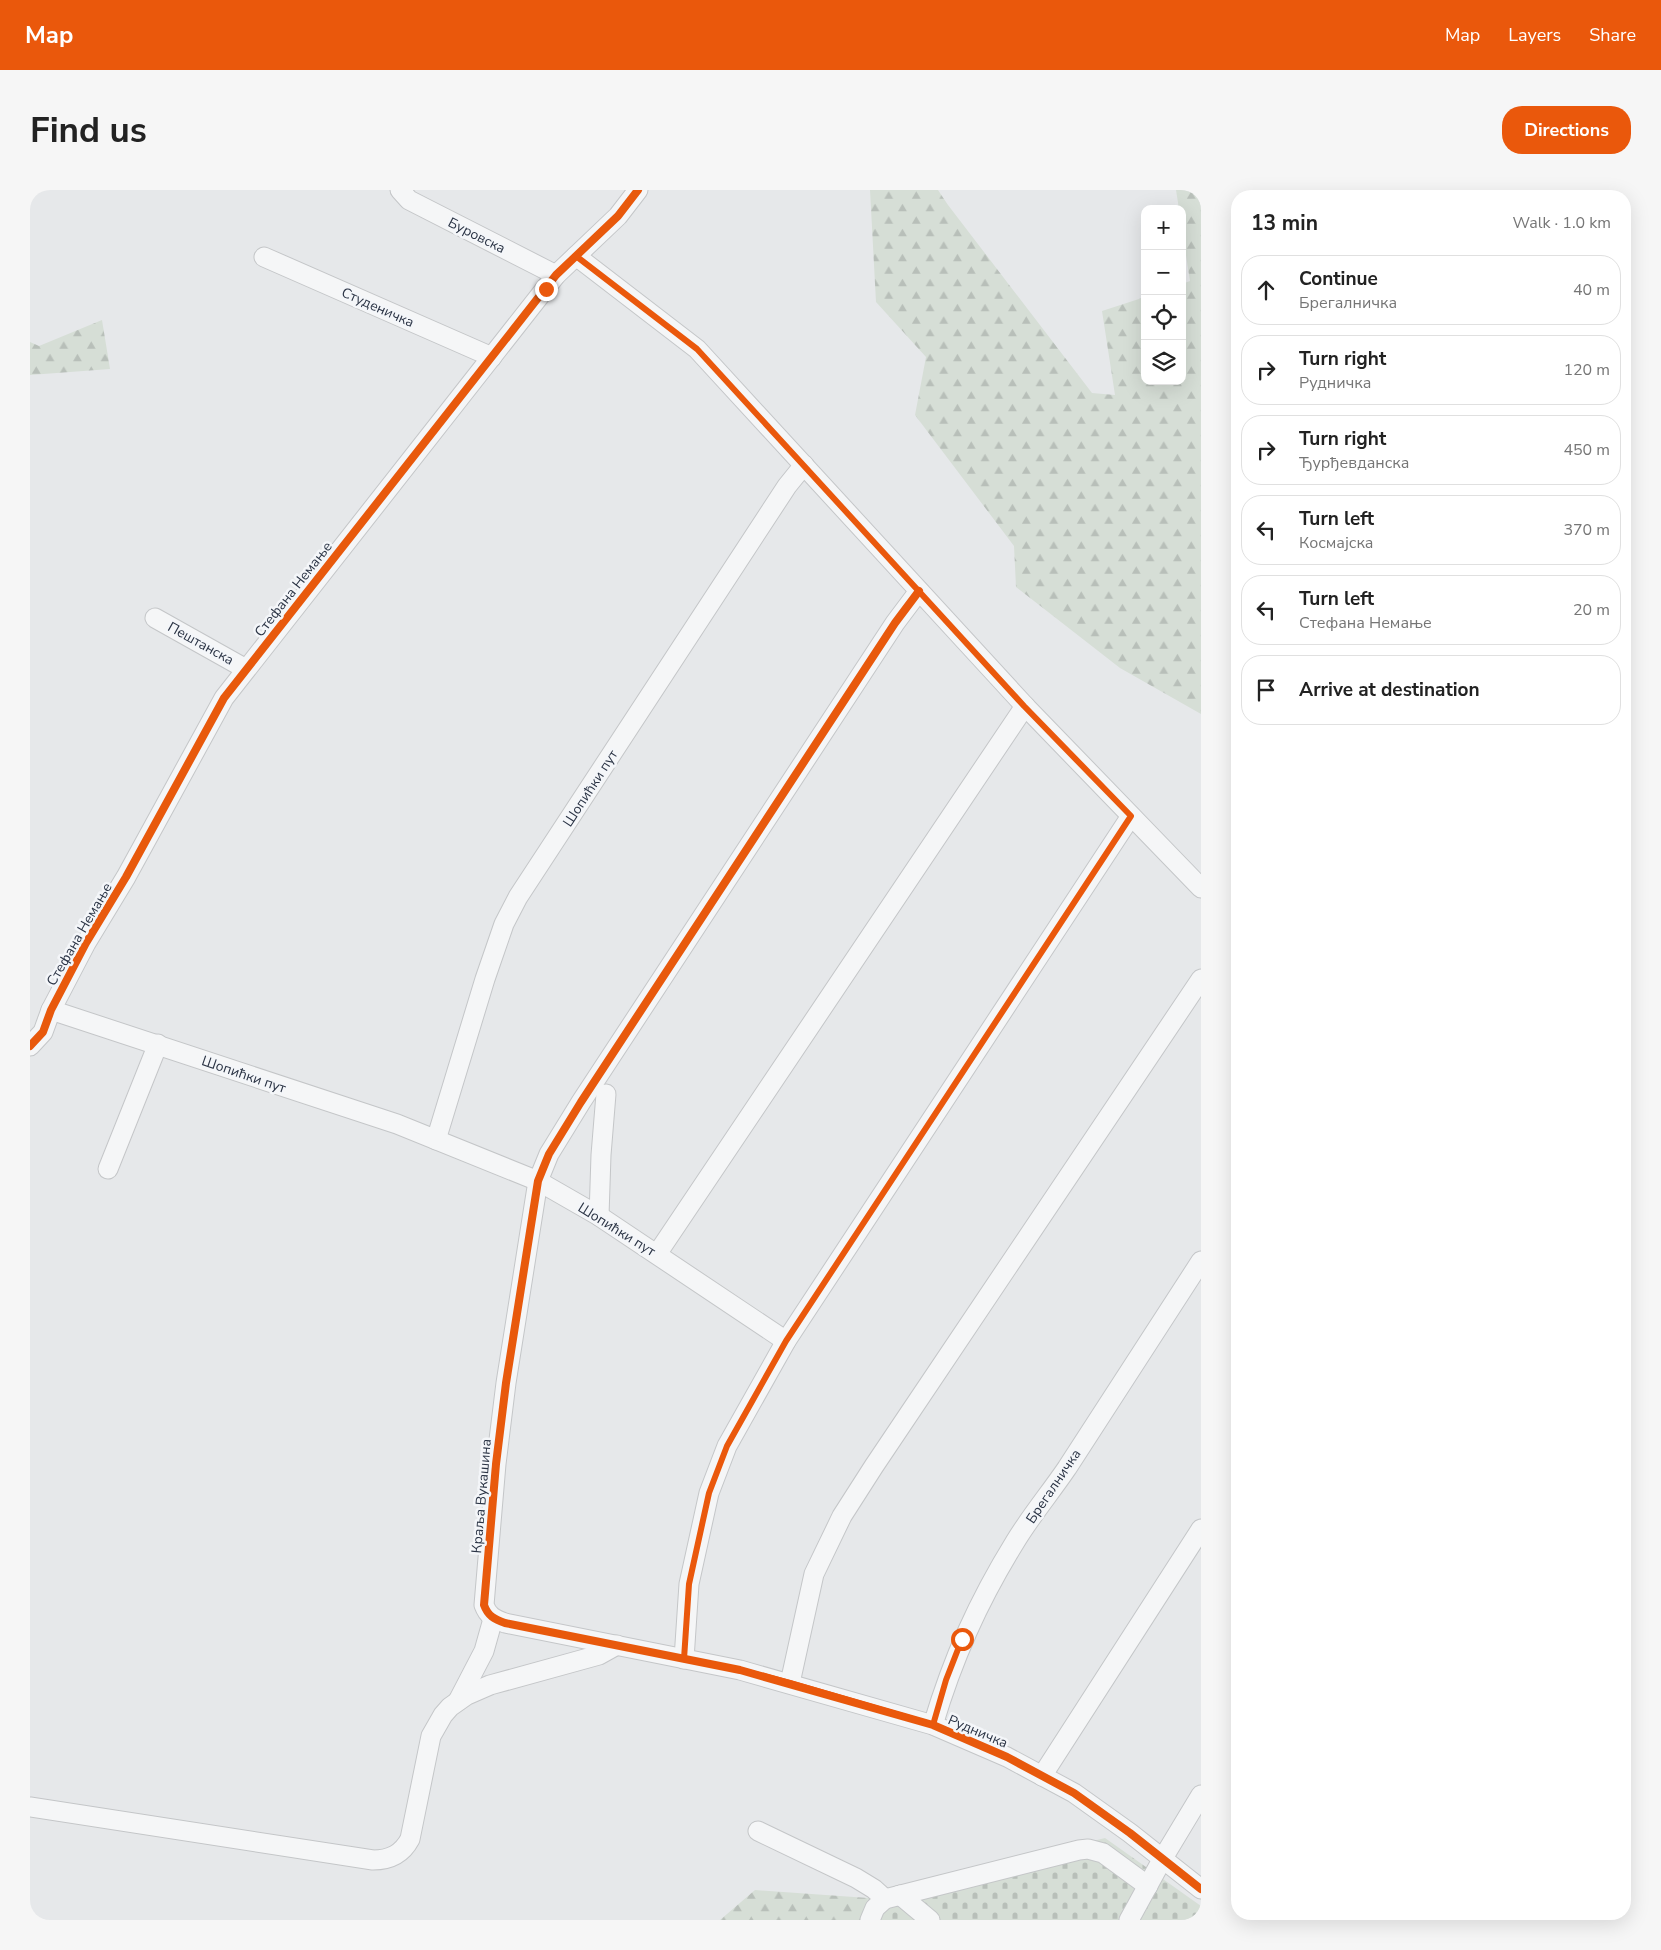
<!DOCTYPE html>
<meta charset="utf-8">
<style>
body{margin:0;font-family:"Nunito Sans",sans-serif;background:#f6f6f6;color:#222}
.controls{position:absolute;right:15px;top:15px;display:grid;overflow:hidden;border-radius:10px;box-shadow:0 5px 20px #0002}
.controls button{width:45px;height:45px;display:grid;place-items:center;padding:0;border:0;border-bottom:1px solid #e0e0e0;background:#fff;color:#222;font:25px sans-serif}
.stop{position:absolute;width:15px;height:15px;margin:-11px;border:4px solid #ea580c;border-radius:50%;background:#fff}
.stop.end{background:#ea580c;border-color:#fff;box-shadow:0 1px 5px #0008}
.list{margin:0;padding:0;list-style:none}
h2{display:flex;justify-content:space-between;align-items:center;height:65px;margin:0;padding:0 20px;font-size:21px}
h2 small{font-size:16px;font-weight:400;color:#767676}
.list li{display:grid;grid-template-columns:32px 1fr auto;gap:15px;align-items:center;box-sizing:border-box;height:70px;margin:0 10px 10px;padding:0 10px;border:1px solid #e0e0e0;border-radius:20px}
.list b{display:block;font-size:19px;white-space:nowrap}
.list p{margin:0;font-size:16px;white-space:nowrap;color:#767676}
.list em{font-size:16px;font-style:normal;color:#767676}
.icon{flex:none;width:28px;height:28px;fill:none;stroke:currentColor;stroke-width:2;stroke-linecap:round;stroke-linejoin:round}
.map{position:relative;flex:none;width:1171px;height:1730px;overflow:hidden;border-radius:20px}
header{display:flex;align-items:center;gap:30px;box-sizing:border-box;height:70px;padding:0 25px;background:#ea580c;color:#fff}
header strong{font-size:24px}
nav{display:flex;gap:28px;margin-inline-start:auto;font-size:18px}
.intro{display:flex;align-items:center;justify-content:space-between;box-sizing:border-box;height:120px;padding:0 30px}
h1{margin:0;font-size:35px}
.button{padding:12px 22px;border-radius:20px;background:#ea580c;color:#fff;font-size:18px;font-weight:700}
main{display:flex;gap:30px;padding:0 30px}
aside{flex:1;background:#fff;border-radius:20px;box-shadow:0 5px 20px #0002}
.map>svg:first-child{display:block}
</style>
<header>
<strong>Map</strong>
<nav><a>Map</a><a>Layers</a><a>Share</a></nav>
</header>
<div class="intro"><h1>Find us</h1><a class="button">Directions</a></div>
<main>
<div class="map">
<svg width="1171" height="1730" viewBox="0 0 1171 1730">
<defs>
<pattern id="forest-firs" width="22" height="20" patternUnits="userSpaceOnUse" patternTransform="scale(1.25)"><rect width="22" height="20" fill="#d6ded6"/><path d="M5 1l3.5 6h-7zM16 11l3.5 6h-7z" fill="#b8bfb9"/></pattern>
<pattern id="cemetery-stones" width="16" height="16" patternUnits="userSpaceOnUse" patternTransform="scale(1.25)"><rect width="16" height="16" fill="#d6ded6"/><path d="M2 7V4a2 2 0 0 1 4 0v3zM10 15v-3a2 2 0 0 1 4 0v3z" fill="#b8bfb9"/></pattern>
</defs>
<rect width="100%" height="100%" fill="#e6e8ea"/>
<g fill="url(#forest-firs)">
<polygon points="840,0 908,0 918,15 1062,203 1085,205 1072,121 1115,107 1115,191 1152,191 1152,94 1160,91 1152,40 1152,19 1149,19 1146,0 1171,0 1171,524 1090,478 986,397 984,356 885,225 896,167 846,112"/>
<polygon points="72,130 80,179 0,185 0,152 9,156"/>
<polygon points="725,1700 838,1708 831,1730 690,1730"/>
</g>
<polygon fill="url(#cemetery-stones)" points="1075,1648 1171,1716 1171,1730 831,1730 838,1708"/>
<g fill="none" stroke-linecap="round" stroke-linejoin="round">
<defs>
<g id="minor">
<polyline points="370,0 379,10 526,85"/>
<polyline points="546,66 667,159 995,516 1171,698"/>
<polyline points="234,67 462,167"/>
<path d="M889 401 865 433 551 912 519 964 508 991 476 1193 466 1274 454 1415C458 1426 464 1429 475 1433L710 1480 903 1535 977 1567 1044 1603 1100 1643 1171 1699"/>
<polyline points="125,428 216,479"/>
<polyline points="21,820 367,934 508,991 569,1026 756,1151"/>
<polyline points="0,856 13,842 21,820 56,753 96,687 194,508 526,85 588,26 608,0"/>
<polyline points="406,950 455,789 474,734 488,707 757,296 774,275"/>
<polyline points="78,979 128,854"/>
<polyline points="569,1026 571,965 576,904"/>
<polyline points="627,1064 995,516"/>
<polyline points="654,1469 659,1394 679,1303 697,1256 756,1151 1101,626"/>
<polyline points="760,1493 784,1384 812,1326 844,1276 1171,789"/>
<polyline points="428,1511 454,1461 463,1429"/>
<path d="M903 1535C923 1468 948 1412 985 1352 1000 1327 1020 1303 1037 1278 1081 1209 1126 1140 1171 1071"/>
<polyline points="1012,1586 1171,1339"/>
<path d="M0 1617 343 1670C360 1670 372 1664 380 1649L401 1546 413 1525 420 1517 437 1505 460 1495 569 1465 587 1455"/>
<polyline points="728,1641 826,1688 844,1699 855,1709"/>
<polyline points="870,1705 900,1730"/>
<polyline points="840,1730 845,1718 855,1709 1049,1660 1058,1659 1073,1663 1118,1696"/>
<polyline points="1099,1730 1133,1668 1171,1605"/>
</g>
</defs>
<use href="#minor" stroke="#c4c6c8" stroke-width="21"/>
<use href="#minor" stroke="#f5f6f7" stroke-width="19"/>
<defs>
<g id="cycleway">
<path d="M889 401 865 433 551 912 519 964 508 991 476 1193 466 1274 454 1415C458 1426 464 1429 475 1433L710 1480 903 1535 977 1567 1044 1603 1100 1643 1171 1699"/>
<polyline points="0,856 13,842 21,820 56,753 96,687 194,508 526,85 588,26 608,0"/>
</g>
</defs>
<use href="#cycleway" stroke="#f4f6f9" stroke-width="11"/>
<use href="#cycleway" stroke="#e8590c" stroke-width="8"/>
</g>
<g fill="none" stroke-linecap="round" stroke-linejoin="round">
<polyline stroke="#ea580c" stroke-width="6" points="516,99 526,85 546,66 667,159 994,516 1101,626 756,1151 697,1256 679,1303 659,1394 654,1469 710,1480 760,1493 903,1535 916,1490 932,1449"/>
</g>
<g text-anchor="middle" stroke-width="5" stroke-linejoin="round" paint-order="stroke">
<g font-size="14" fill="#2b3445" stroke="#f4f6f9">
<text transform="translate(447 45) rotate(27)" y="5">Буровска</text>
<text transform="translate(348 117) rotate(24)" y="5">Студеничка</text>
<text transform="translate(263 399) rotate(-52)" y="5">Стефана Немање</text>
<text transform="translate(171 453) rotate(29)" y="5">Пештанска</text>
<text transform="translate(560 598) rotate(-57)" y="5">Шопићки пут</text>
<text transform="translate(49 744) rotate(-60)" y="5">Стефана Немање</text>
<text transform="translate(214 884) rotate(19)" y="5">Шопићки пут</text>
<text transform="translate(587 1039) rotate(32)" y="5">Шопићки пут</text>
<text transform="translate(1023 1296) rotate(-56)" y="5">Брегалничка</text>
<text transform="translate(451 1306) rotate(-85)" y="5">Краља Вукашина</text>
<text transform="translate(948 1541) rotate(23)" y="5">Рудничка</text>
</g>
</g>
</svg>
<div class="controls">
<button>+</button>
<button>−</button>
<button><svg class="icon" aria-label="locate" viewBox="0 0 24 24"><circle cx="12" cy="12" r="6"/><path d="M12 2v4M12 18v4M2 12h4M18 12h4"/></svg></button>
<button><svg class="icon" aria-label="layers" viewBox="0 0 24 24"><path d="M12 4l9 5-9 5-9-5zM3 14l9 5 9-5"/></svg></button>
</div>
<div class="stop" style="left:932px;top:1449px"></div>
<div class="stop end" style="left:516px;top:99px"></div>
</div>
<aside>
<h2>13 min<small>Walk · 1.0 km</small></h2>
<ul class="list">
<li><svg class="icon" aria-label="ahead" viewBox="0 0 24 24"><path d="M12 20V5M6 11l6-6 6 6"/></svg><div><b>Continue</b><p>Брегалничка</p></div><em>40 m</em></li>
<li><svg class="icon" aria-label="right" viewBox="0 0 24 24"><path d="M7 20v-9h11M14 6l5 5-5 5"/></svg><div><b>Turn right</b><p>Рудничка</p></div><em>120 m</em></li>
<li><svg class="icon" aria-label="right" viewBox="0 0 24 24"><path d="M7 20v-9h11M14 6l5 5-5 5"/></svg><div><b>Turn right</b><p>Ђурђевданска</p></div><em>450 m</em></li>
<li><svg class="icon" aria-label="left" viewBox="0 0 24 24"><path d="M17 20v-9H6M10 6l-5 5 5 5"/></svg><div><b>Turn left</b><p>Космајска</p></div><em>370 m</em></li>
<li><svg class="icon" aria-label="left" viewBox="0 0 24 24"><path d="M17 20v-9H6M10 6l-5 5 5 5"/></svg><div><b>Turn left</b><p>Стефана Немање</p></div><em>20 m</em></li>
<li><svg class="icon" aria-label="arrive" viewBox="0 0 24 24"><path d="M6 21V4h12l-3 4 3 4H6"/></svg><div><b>Arrive at destination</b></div></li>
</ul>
</aside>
</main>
